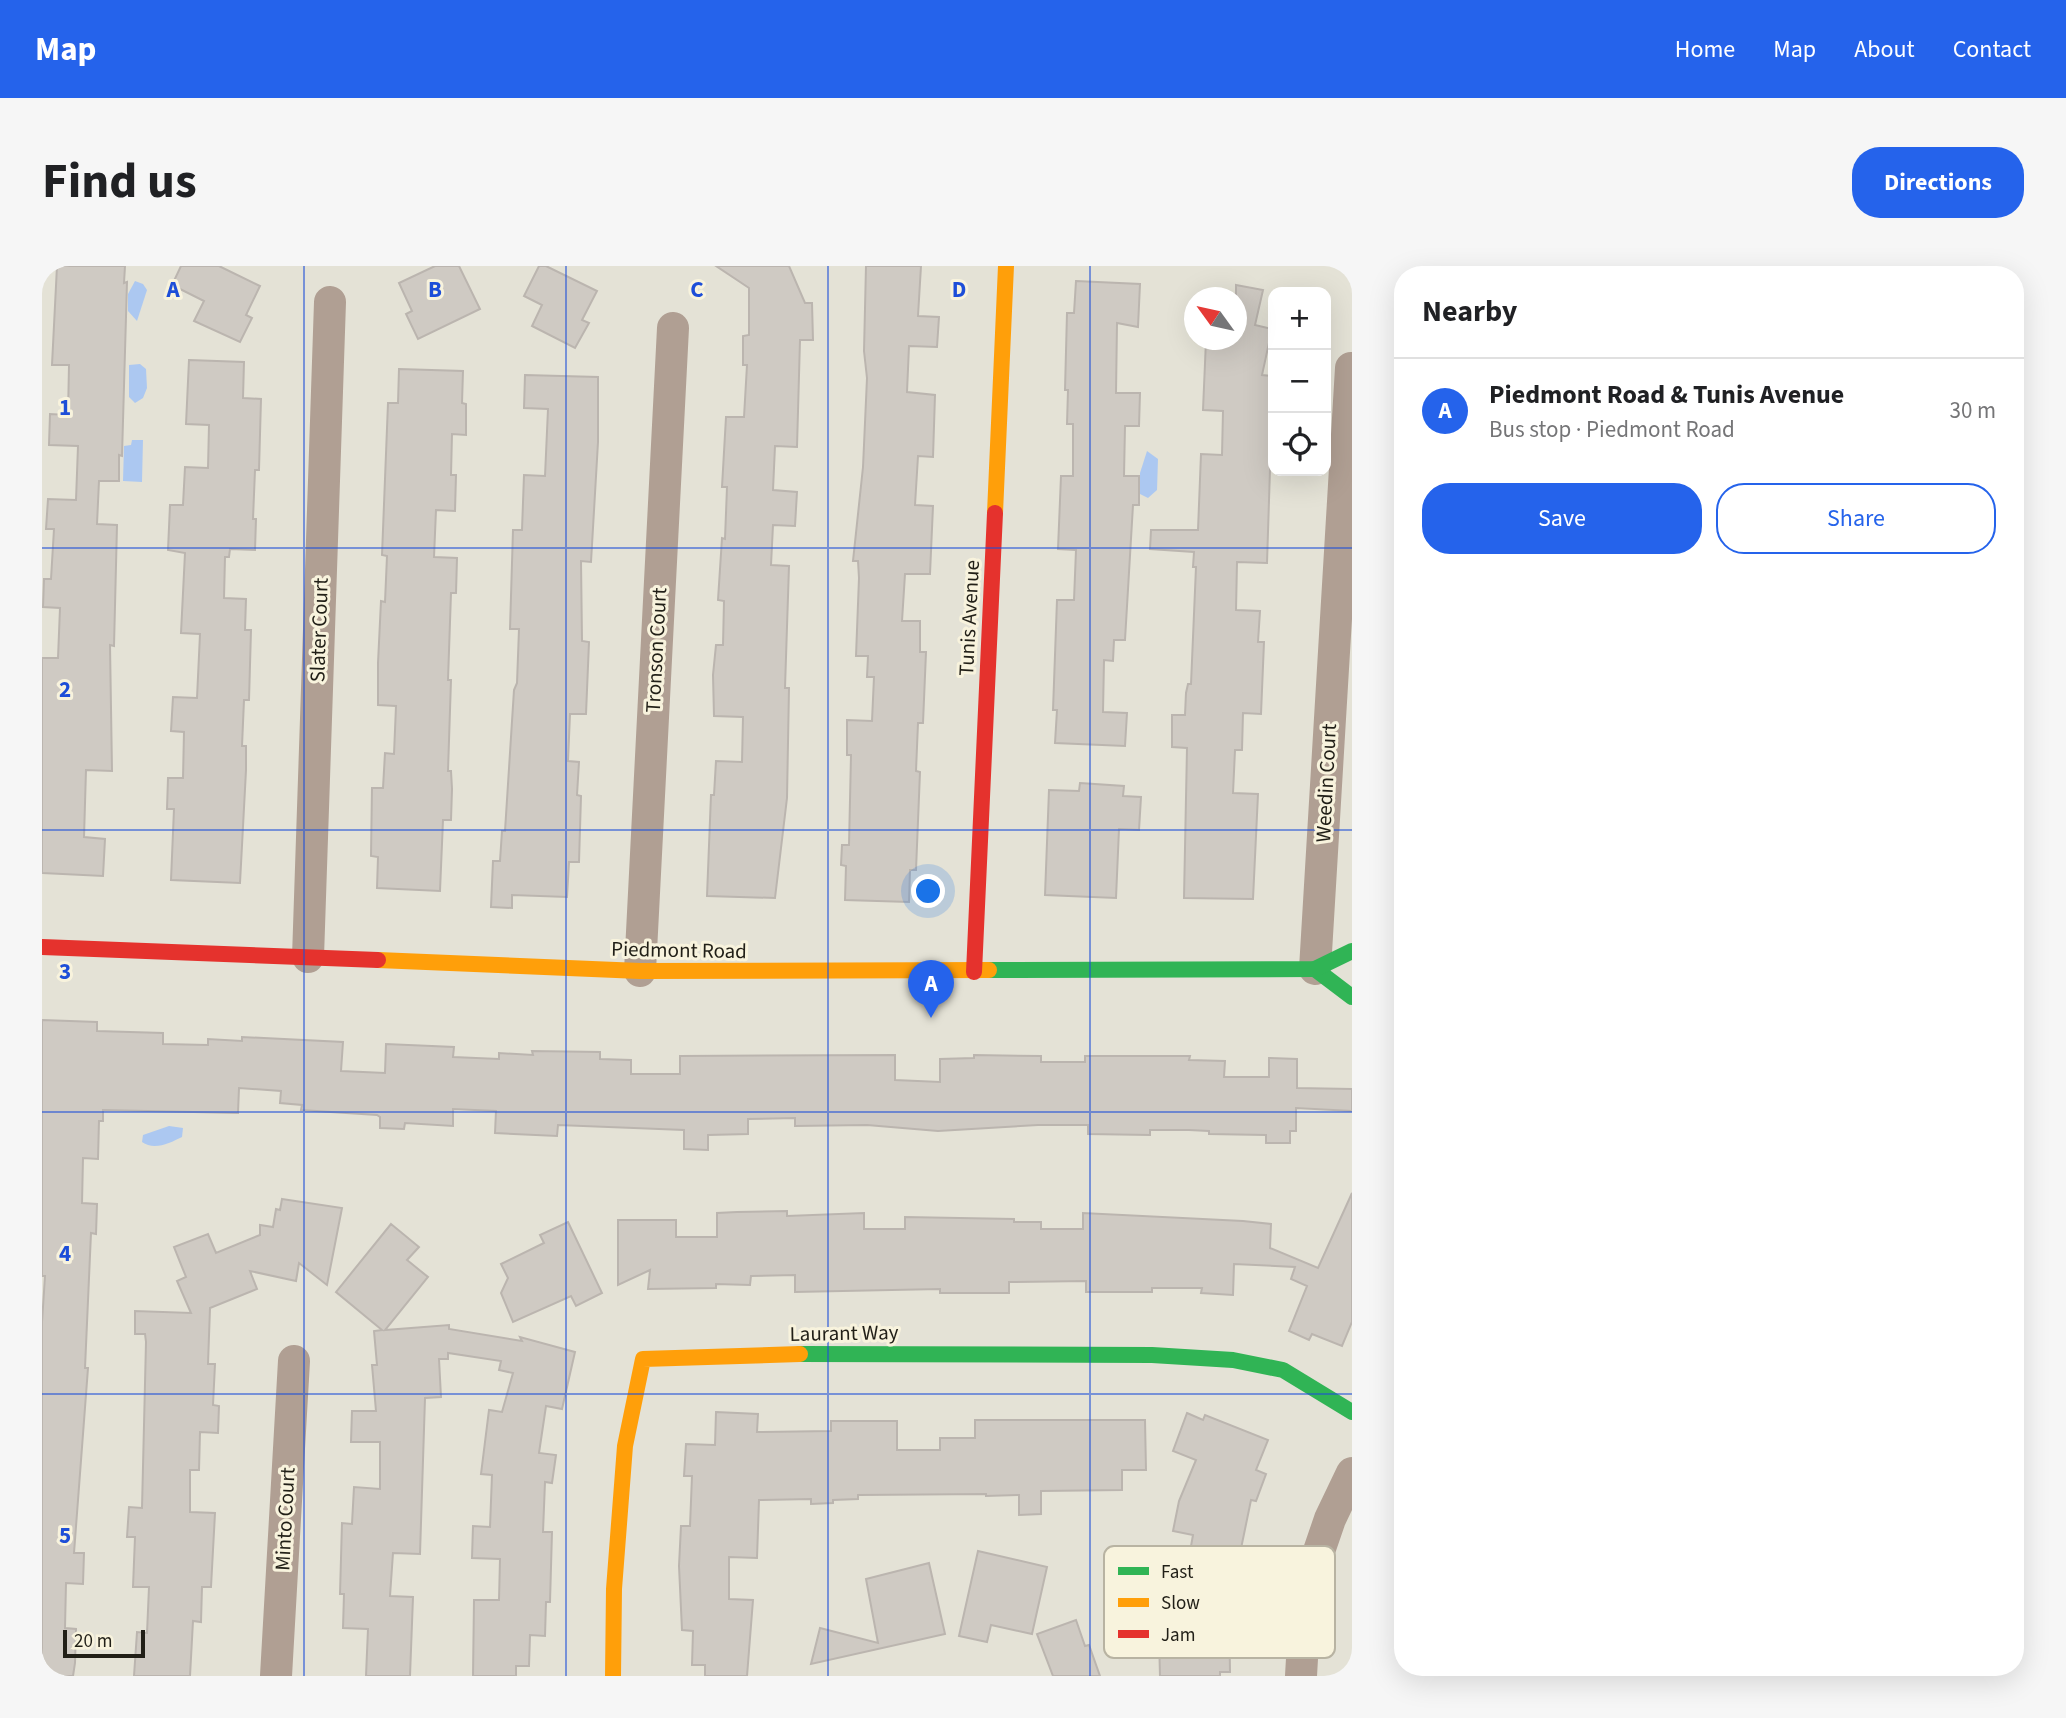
<!DOCTYPE html>
<meta charset="utf-8">
<style>
body{margin:0;font-family:"Source Sans 3",sans-serif;background:#f6f6f6;color:#202124}
.controls{position:absolute;right:21px;top:21px;display:grid;overflow:hidden;border-radius:14px;box-shadow:0 7px 28px #0002}
.controls button{width:63px;height:63px;display:grid;place-items:center;padding:0;border:0;border-bottom:2px solid #e0e0e0;background:#fff;color:#202124;font:35px sans-serif}
.compass{position:absolute;left:1142px;top:21px;width:63px;height:63px;border-radius:50%;background:#fff;box-shadow:0 7px 28px #0002;rotate:303deg}
.scale{position:absolute;left:21px;bottom:18px;width:82px;box-sizing:border-box;padding-left:7px;border:4px solid #211f17;border-top:0;font-size:19px;line-height:24px;white-space:nowrap;color:#211f17;-webkit-text-stroke:5px #f8f3dd;paint-order:stroke}
.you{position:absolute;left:887px;top:626px;width:24px;height:24px;margin:-18px;border:5px solid #fff;border-radius:50%;background:#1a73e8;box-shadow:0 0 0 10px #1a73e833}
.badge{display:grid;place-items:center;width:46px;height:46px;border-radius:50%;background:#2563eb;color:#fff;font-size:23px;font-weight:700}
.pin{position:absolute;translate:-50% -58px;filter:drop-shadow(0 2px 4px #0008)}
.pin::after{content:'';position:absolute;top:37px;width:24px;height:21px;background:inherit;clip-path:polygon(0 0,100% 0,50% 100%)}
.list{margin:0;padding:0;list-style:none}
h2{display:flex;justify-content:space-between;align-items:center;height:91px;margin:0;padding:0 28px;font-size:30px}
h2 small{font-size:23px;font-weight:400;color:#757577}
.list li{display:grid;grid-template-columns:46px 1fr auto;gap:21px;align-items:center;box-sizing:border-box;height:105px;padding:0 28px;border-top:2px solid #e0e0e0}
.list b{display:block;font-size:26px;white-space:nowrap}
.list p{margin:0;font-size:23px;white-space:nowrap;color:#757577}
.list em{font-size:23px;font-style:normal;color:#757577}
.actions{display:flex;gap:14px;padding:21px 28px}
.actions a{flex:1;padding:16px 0;border:2px solid #2563eb;border-radius:28px;text-align:center;font-size:24px;color:#2563eb}
.actions .main{background:#2563eb;color:#fff}
.icon{flex:none;width:38px;height:38px;fill:none;stroke:currentColor;stroke-width:2;stroke-linecap:round;stroke-linejoin:round}
.map{position:relative;flex:none;width:1310px;height:1410px;overflow:hidden;border-radius:28px}
header{display:flex;align-items:center;gap:42px;box-sizing:border-box;height:98px;padding:0 35px;background:#2563eb;color:#fff}
header strong{font-size:33px}
nav{display:flex;gap:38px;margin-inline-start:auto;font-size:24px}
.intro{display:flex;align-items:center;justify-content:space-between;box-sizing:border-box;height:168px;padding:0 42px}
h1{margin:0;font-size:49px}
.button{padding:18px 32px;border-radius:28px;background:#2563eb;color:#fff;font-size:24px;font-weight:700}
main{display:flex;gap:42px;padding:0 42px}
aside{flex:1;background:#fff;border-radius:28px;box-shadow:0 7px 28px #0002}
.map>svg:first-child{display:block}
</style>
<header>
<strong>Map</strong>
<nav><a>Home</a><a>Map</a><a>About</a><a>Contact</a></nav>
</header>
<div class="intro"><h1>Find us</h1><a class="button">Directions</a></div>
<main>
<div class="map">
<svg width="1310" height="1410" viewBox="0 0 1310 1410">
<rect width="100%" height="100%" fill="#e4e2d6"/>
<g fill="#acc8f1">
<polygon points="93,15 101,18 105,24 95,55 86,45 86,28"/>
<polygon points="98,98 104,103 105,122 101,132 93,137 87,131 87,99"/>
<polygon points="90,174 101,174 100,216 81,215 82,180 89,179"/>
<polygon points="1105,185 1116,193 1115,224 1106,232 1098,228 1098,207"/>
<path d="M127 860 141 862 140 871C128 877 112 885 100 876L101 869Z"/>
</g>
<g fill="#cfcac3" stroke="#bbb5af" stroke-width="2">
<polygon points="15,0 83,0 82,17 85,16 80,190 77,189 77,215 57,215 55,258 75,259 72,380 68,379 70,505 44,504 42,571 63,573 61,610 0,607 0,392 16,392 18,342 1,341 2,313 9,313 12,263 4,263 6,233 34,234 36,180 7,179 8,148 26,149 27,99 10,99"/>
<polygon points="139,0 177,0 218,20 204,49 210,52 198,76 152,55 162,35 130,19"/>
<polygon points="393,0 417,0 438,43 376,73 364,48 370,45 357,17"/>
<polygon points="497,0 504,0 555,25 540,54 547,57 533,82 490,60 500,39 482,30"/>
<polygon points="674,0 747,0 763,37 770,37 771,74 758,74 755,181 733,180 731,224 755,226 753,260 731,259 729,299 747,300 743,422 747,422 745,532 733,632 665,630 669,529 672,529 674,495 700,496 701,451 672,450 671,409 674,379 681,379 682,335 676,334 680,272 683,273 685,221 680,221 684,151 702,151 705,99 701,99 701,70 707,69 707,22"/>
<polygon points="824,0 879,0 876,50 897,51 895,81 867,80 865,126 893,129 891,191 876,190 873,239 891,240 888,308 863,308 860,355 878,355 878,386 884,386 881,457 876,457 874,505 878,506 874,604 868,604 867,636 803,634 804,600 799,599 800,579 807,579 809,489 805,489 805,454 830,455 832,411 825,411 826,390 814,390 817,312 816,295 811,295 821,201 825,112 822,85"/>
<polygon points="1034,15 1098,18 1096,61 1075,57 1074,127 1098,127 1097,160 1083,160 1082,210 1097,210 1097,239 1091,239 1083,374 1072,374 1071,395 1062,394 1061,446 1085,447 1083,480 1013,477 1015,444 1011,444 1015,334 1032,334 1034,284 1016,283 1019,210 1031,210 1031,158 1025,158 1026,124 1023,124 1025,47 1032,47"/>
<polygon points="1194,19 1221,24 1213,59 1230,63 1220,109 1231,110 1225,297 1195,296 1194,344 1218,345 1216,376 1222,376 1219,448 1201,447 1200,484 1193,484 1191,527 1216,528 1211,633 1142,632 1145,482 1130,481 1130,449 1143,449 1144,427 1146,418 1149,418 1154,301 1151,301 1152,286 1108,283 1109,264 1156,264 1159,188 1180,189 1181,145 1161,144 1164,74 1194,74"/>
<polygon points="147,94 202,96 201,132 219,133 217,204 213,204 211,253 214,253 213,284 188,283 187,291 183,291 182,332 204,333 203,364 209,364 207,434 202,434 200,480 204,480 204,504 198,617 129,614 132,543 125,543 126,512 141,512 142,466 129,465 131,431 155,432 158,368 139,367 143,287 126,284 128,239 141,239 143,201 166,202 167,159 144,158"/>
<polygon points="357,103 421,105 420,137 424,138 424,169 410,168 409,209 414,209 413,245 394,244 392,291 415,292 414,327 409,327 406,414 409,414 406,505 409,505 410,523 409,554 401,554 398,625 335,622 336,591 329,590 330,522 341,522 343,487 352,488 354,440 336,439 336,397 339,335 343,336 345,290 340,289 346,137 356,137"/>
<polygon points="483,109 556,111 556,176 549,296 539,295 540,375 547,376 544,448 528,448 526,495 537,496 535,529 539,530 537,596 527,596 525,631 470,629 470,642 449,641 451,595 458,595 460,565 463,565 472,424 475,417 477,363 468,363 471,264 480,264 482,209 503,210 506,143 482,142"/>
<polygon points="1038,517 1082,520 1081,530 1099,531 1097,564 1077,563 1074,632 1003,629 1007,524 1037,525"/>
<polygon points="0,754 55,756 55,765 121,767 121,778 166,779 166,773 200,775 200,771 301,776 299,805 343,807 344,778 412,781 411,791 457,793 457,787 491,789 490,785 558,786 558,793 589,794 589,808 638,808 638,790 853,789 853,814 898,816 898,793 932,792 932,789 999,790 999,796 1043,796 1043,790 1148,790 1147,794 1183,795 1182,811 1227,811 1227,792 1255,793 1255,822 1310,823 1310,845 1254,842 1254,865 1248,865 1248,877 1224,877 1224,869 1167,868 1167,865 1147,864 1108,864 1108,869 1046,868 1046,859 996,859 896,865 825,859 753,860 753,852 706,853 706,868 666,869 666,884 642,883 642,864 516,859 515,870 453,867 454,845 411,843 411,860 363,857 362,863 338,862 338,851 335,849 259,844 260,839 238,837 239,825 197,822 196,847 61,844 61,855 57,855 56,893 41,892 40,937 55,938 54,968 49,967 43,1102 46,1102 32,1287 42,1287 41,1318 24,1317 23,1362 34,1363 33,1397 31,1410 0,1410 0,1056 3,1010 0,1010"/>
<polygon points="1310,927 1310,1056 1300,1080 1270,1068 1267,1074 1247,1065 1265,1020 1249,1013 1253,1001 1192,998 1191,1029 1159,1027 1160,1022 1110,1022 1110,1026 1044,1026 1044,1015 967,1016 967,1027 898,1027 898,1023 753,1026 753,1009 709,1010 708,1019 674,1018 674,1022 606,1023 608,1004 576,1019 576,954 634,954 634,971 675,971 675,947 695,946 745,945 745,950 822,947 822,963 863,963 863,951 972,953 972,956 999,956 999,963 1041,963 1041,947 1201,955 1229,958 1228,982 1276,1002"/>
<polygon points="240,933 300,942 285,1019 257,997 254,1015 208,1005 215,1023 168,1042 166,1098 173,1098 171,1139 177,1140 176,1167 158,1166 157,1204 148,1204 148,1246 173,1247 169,1321 160,1321 159,1356 151,1355 148,1410 92,1410 95,1366 105,1367 107,1321 91,1321 93,1271 85,1271 87,1241 100,1242 104,1076 103,1068 93,1068 93,1045 149,1047 135,1015 144,1011 132,981 166,968 174,987 218,969 218,959 231,961 234,943 238,944"/>
<polygon points="526,956 560,1027 534,1040 529,1030 471,1056 459,1027 466,1012 459,998 502,977 498,969"/>
<polygon points="349,958 377,981 365,994 386,1011 343,1064 407,1059 407,1063 480,1075 478,1071 533,1086 520,1143 504,1140 497,1187 514,1189 510,1217 503,1216 501,1266 510,1266 508,1336 504,1336 503,1370 488,1369 487,1400 474,1400 474,1410 431,1410 432,1334 457,1334 458,1293 430,1292 431,1260 448,1261 450,1209 439,1208 447,1144 460,1146 471,1107 457,1104 459,1095 406,1087 406,1093 397,1093 399,1131 383,1132 378,1288 351,1287 348,1330 371,1331 368,1410 324,1410 326,1363 301,1362 302,1328 298,1328 300,1257 310,1258 312,1221 338,1223 338,1176 309,1176 310,1145 334,1145 330,1099 335,1099 332,1065 340,1064 294,1026"/>
<polygon points="674,1146 716,1148 715,1166 789,1165 789,1155 855,1155 855,1184 898,1184 898,1172 933,1172 933,1154 1103,1154 1104,1204 1080,1204 1080,1224 999,1225 999,1248 977,1249 977,1229 944,1230 944,1228 816,1229 816,1233 791,1234 791,1237 769,1238 769,1233 717,1234 715,1292 687,1291 687,1333 711,1334 705,1410 663,1410 663,1399 650,1399 651,1365 640,1364 637,1300 639,1260 648,1260 650,1210 642,1210 644,1178 673,1179"/>
<polygon points="1145,1147 1161,1154 1163,1149 1226,1174 1214,1204 1224,1208 1214,1235 1209,1234 1195,1302 1170,1297 1170,1344 1187,1344 1188,1406 1178,1406 1178,1410 1118,1410 1117,1371 1113,1371 1114,1308 1144,1308 1151,1269 1131,1265 1137,1235 1154,1194 1131,1185"/>
<polygon points="936,1285 1005,1301 990,1368 949,1359 945,1376 917,1370"/>
<polygon points="887,1297 903,1368 769,1398 778,1362 836,1377 824,1313"/>
<polygon points="1034,1354 1043,1380 1047,1379 1058,1410 1011,1410 995,1368"/>
</g>
<g fill="none" stroke-linecap="round" stroke-linejoin="round">
<g stroke="#b09f93" stroke-width="32">
<polyline points="266,691 288,36"/>
<polyline points="1273,703 1309,102"/>
<polyline points="598,705 631,62"/>
<polyline points="234,1410 252,1095"/>
<polyline points="1259,1410 1264,1323 1288,1253 1310,1207"/>
</g>
<g stroke="#30b455" stroke-width="16">
<polyline points="1273,703 1310,731"/>
<polyline points="947,704 1273,703 1310,685"/>
<polyline points="758,1088 1110,1089 1191,1094 1241,1104 1310,1146"/>
</g>
<g stroke="#ff9f0a" stroke-width="16">
<polyline points="953,247 964,0"/>
<polyline points="336,694 598,705 947,704"/>
<polyline points="571,1410 572,1323 583,1180 601,1093 758,1088"/>
</g>
<g stroke="#e5322d" stroke-width="16">
<polyline points="0,681 336,694"/>
<polyline points="932,706 953,247"/>
</g>
</g>
<path fill="none" stroke="#1d4ed8" stroke-width="2" stroke-opacity="0.55" d="M262 0V1410M524 0V1410M786 0V1410M1048 0V1410M0 282H1310M0 564H1310M0 846H1310M0 1128H1310"/>
<g text-anchor="middle" stroke-width="6" stroke-linejoin="round" paint-order="stroke">
<g font-size="21" fill="#211f17" stroke="#f8f3dd">
<text transform="translate(927 352) rotate(-87)" y="7">Tunis Avenue</text>
<text transform="translate(277 364) rotate(-88)" y="7">Slater Court</text>
<text transform="translate(614 384) rotate(-87)" y="7">Tronson Court</text>
<text transform="translate(1284 517) rotate(-87)" y="7">Weedin Court</text>
<text transform="translate(637 684) rotate(1)" y="7">Piedmont Road</text>
<text transform="translate(802 1067) rotate(-1)" y="7">Laurant Way</text>
<text transform="translate(243 1253) rotate(-87)" y="7">Minto Court</text>
</g>
</g>
<rect x="1062" y="1280" width="231" height="112" rx="10" fill="#f8f3dd" stroke="#b8b3a2" stroke-width="2"/>
<rect x="1076" y="1301" width="31" height="8" fill="#30b455"/>
<rect x="1076" y="1332" width="31" height="9" fill="#ff9f0a"/>
<rect x="1076" y="1364" width="31" height="8" fill="#e5322d"/>
<g font-size="19" fill="#211f17">
<text x="1119" y="1312">Fast</text>
<text x="1119" y="1343">Slow</text>
<text x="1119" y="1375">Jam</text>
</g>
<g font-size="23" text-anchor="middle" font-weight="bold" fill="#1d4ed8" stroke="#f8f3dd" stroke-width="6" stroke-linejoin="round" paint-order="stroke">
<text x="131" y="31">A</text>
<text x="393" y="31">B</text>
<text x="655" y="31">C</text>
<text x="917" y="31">D</text>
<text x="23" y="149">1</text>
<text x="23" y="431">2</text>
<text x="23" y="713">3</text>
<text x="23" y="995">4</text>
<text x="23" y="1277">5</text>
</g>
</svg>
<div class="controls">
<button>+</button>
<button>−</button>
<button><svg class="icon" aria-label="locate" viewBox="0 0 24 24"><circle cx="12" cy="12" r="6"/><path d="M12 2v4M12 18v4M2 12h4M18 12h4"/></svg></button>
</div>
<svg class="compass" viewBox="-18 -18 36 36"><path d="M0-13l5 13h-10z" fill="#e53935"/><path d="M0 13l5-13h-10z" fill="#757577"/></svg>
<div class="scale">20 m</div>
<div class="you"></div>
<div class="pin badge" style="left:889px;top:752px">A</div>
</div>
<aside>
<h2>Nearby<small></small></h2>
<ul class="list">
<li><span class="badge">A</span><div><b>Piedmont Road &amp; Tunis Avenue</b><p>Bus stop · Piedmont Road</p></div><em>30 m</em></li>
</ul>
<div class="actions"><a class="main">Save</a><a>Share</a></div>
</aside>
</main>
